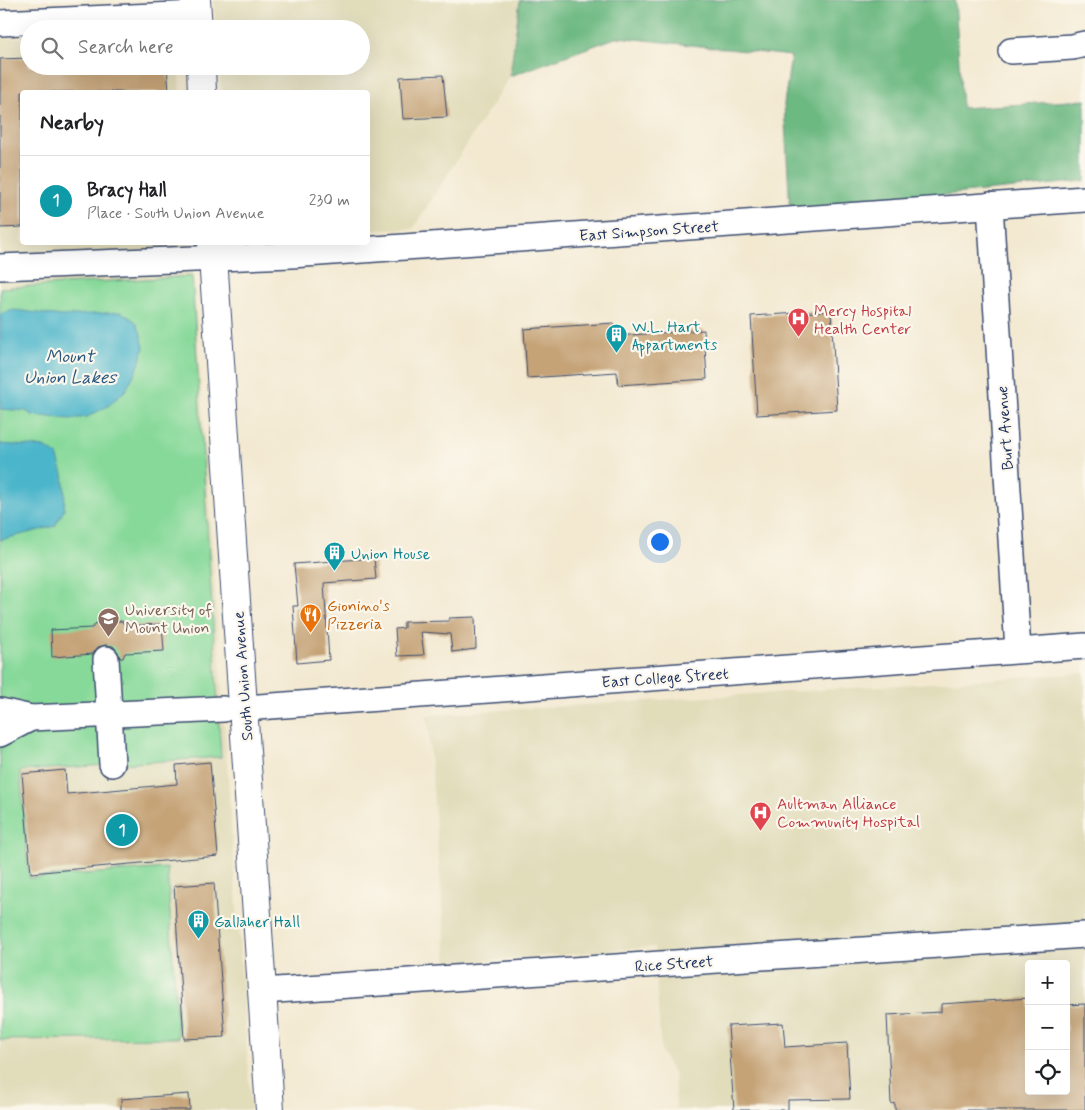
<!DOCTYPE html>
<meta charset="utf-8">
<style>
body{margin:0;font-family:Mynerve,sans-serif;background:#f2f2f2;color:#202124}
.controls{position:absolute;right:15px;bottom:15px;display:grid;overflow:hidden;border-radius:5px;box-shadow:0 5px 20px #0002}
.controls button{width:45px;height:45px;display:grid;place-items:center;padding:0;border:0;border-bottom:1px solid #e0e0e0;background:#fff;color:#202124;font:25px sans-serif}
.you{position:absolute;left:659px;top:541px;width:18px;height:18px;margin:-12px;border:4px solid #fff;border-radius:50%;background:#1a73e8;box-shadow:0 0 0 8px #1a73e833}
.badge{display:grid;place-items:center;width:32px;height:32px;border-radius:50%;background:#b5179e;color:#fff;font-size:16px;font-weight:700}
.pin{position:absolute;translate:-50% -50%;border:2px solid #fff;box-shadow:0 1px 5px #0006}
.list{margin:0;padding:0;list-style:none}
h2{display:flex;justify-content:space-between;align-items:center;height:65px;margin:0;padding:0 20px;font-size:21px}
h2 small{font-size:16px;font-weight:400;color:#757577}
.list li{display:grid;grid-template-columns:32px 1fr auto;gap:15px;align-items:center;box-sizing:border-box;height:90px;padding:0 20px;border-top:1px solid #e0e0e0}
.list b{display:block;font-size:19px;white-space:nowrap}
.list p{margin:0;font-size:16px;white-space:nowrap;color:#757577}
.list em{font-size:16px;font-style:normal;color:#757577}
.icon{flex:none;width:28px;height:28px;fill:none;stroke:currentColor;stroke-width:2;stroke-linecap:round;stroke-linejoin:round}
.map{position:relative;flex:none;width:1085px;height:1110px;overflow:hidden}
.search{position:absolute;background:#fff;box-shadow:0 5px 20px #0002;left:20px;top:20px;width:350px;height:55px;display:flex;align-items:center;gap:12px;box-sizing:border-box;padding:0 18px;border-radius:28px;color:#757577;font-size:19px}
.panel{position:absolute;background:#fff;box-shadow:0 5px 20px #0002;left:20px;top:90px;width:350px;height:155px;border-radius:5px}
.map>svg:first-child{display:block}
</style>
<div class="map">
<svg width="1085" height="1110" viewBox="0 0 1085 1110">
<rect width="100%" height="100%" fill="#fbf7ec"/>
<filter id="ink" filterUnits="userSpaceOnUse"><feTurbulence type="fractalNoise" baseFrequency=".02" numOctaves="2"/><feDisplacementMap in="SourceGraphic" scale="10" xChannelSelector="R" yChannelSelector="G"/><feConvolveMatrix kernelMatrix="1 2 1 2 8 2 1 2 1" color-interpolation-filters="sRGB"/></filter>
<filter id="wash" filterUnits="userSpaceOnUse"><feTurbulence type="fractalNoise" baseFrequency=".0096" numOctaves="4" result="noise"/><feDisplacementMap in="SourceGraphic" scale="20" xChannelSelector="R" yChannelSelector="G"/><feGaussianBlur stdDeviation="1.12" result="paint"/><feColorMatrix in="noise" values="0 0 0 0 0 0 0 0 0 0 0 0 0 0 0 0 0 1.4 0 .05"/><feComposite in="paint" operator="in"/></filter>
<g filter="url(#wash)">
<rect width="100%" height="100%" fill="#f3e9d1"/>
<g fill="#e1dcba" fill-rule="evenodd">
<polygon points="213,0 520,0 510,76 413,229 368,230 368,92 222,92 219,66 361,66 361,29 216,29"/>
<polygon points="29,37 29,66 178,66 180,92 22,92 22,242 191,243 251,1110 0,1110 0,38"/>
<path d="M1085 673V1110H676L674 1074 661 1052 654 947 447 964 427 715ZM1029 964H1066V1091H1029Z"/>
</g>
<polygon fill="#87d99a" stroke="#51847c" points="192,276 221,757 20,771 29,878 167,868 178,1038 0,1040 0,288"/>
<polygon fill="#6db982" stroke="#447470" points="520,0 955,0 962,108 1085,100 1085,181 790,210 784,104 791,56 618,37 510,76"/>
<g fill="#4cb5cb" stroke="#347294">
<polygon points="14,310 62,316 121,312 135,321 140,331 144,347 139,365 126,390 108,406 87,417 70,419 32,415 26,411 0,409 0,314"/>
<polygon points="0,444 44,447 57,455 63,474 65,493 64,510 55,526 0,540"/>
</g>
<g id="blocks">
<g fill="#c5a377">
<polygon points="29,58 29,66 167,66 169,92 22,92 22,227 0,228 0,59"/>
<polygon points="443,75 447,117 403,119 400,77"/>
<polygon points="831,311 837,410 757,415 751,316"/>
<polygon points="614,323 615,336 704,330 707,379 618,385 617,372 527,378 524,329"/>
<polygon points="374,558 376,579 324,583 329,660 297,663 293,606 298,606 294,564"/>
<polygon points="475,617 476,649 452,652 450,634 421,632 424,655 397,656 395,629 404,628 404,622 449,621 449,618"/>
<polygon points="122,621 125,626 162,624 164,651 125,653 123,658 120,658 118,652 113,646 105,645 98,647 93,654 52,657 51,630 92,628 96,623"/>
<polygon points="210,762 218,856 31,873 22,774 65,770 67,794 177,784 176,765"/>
<polygon points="214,883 225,1037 184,1039 174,886"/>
<polygon points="1029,998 1029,1091 1066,1091 1066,1005 1085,1004 1085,1110 895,1110 895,1104 891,1103 887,1015 941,1012 941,1004"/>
<polygon points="783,1023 785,1047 847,1043 850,1099 788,1100 788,1110 734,1110 728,1026"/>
<polygon points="189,1094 190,1110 121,1110 121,1099"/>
</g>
</g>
</g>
<g filter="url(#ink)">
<use href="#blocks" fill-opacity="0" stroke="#3b4b6f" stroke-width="1"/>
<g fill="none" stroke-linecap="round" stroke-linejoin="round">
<defs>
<g id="minor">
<polyline points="0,23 197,14"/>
<polyline points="1011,51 1072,47 1085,44"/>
<polyline points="990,205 1018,650"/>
<polyline points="0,267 291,255 1085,199"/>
<polyline points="106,659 112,764"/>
<polyline points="244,708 1085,646"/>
<polyline points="0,711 31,718 223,709"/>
<polyline points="0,734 31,718"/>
<polyline points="262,991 1085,935"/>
</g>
<g id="major">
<polyline points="196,0 198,29"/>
<polyline points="201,66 202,92"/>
<polyline points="212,242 270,1110"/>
</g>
</defs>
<use href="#minor" stroke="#3b4b6f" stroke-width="28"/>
<use href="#major" stroke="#3b4b6f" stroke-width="30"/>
<use href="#minor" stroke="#fff" stroke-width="25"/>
<use href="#major" stroke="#fff" stroke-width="28"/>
</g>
</g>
<defs>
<symbol id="hospital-pin" viewBox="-11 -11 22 30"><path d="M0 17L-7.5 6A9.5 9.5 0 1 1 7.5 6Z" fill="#e0444e" stroke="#fbf7ec"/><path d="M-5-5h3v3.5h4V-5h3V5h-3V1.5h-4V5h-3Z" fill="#fff"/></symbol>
<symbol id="building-pin" viewBox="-11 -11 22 30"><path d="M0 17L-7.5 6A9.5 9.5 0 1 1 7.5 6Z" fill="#0f9aa8" stroke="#fbf7ec"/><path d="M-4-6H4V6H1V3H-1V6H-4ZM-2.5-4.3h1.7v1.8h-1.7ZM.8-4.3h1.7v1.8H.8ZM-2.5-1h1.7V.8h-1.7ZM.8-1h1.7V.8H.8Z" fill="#fff"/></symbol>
<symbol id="restaurant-pin" viewBox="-11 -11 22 30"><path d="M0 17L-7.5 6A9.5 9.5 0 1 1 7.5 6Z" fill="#e8710a" stroke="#fbf7ec"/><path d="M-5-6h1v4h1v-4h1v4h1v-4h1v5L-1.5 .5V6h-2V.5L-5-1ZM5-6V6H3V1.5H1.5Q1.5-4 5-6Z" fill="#fff"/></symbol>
<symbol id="university-pin" viewBox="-11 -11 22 30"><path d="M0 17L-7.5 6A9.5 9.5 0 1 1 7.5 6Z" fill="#8d6e63" stroke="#fbf7ec"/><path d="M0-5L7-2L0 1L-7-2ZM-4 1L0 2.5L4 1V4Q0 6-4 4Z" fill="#fff"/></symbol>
</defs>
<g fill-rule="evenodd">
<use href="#hospital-pin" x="786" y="306" width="25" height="34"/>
<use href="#building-pin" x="604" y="322" width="25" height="34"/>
<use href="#building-pin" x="322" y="540" width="25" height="34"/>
<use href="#restaurant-pin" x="298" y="602" width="25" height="34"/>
<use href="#university-pin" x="96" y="606" width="25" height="34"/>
<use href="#hospital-pin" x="748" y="800" width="25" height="34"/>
<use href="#building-pin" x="186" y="908" width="25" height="34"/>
</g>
<g text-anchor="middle" stroke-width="4.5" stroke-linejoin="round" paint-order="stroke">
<g font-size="16" fill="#1b2f5e" stroke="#fbf7ec">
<text transform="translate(649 230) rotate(-4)" y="6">East Simpson Street</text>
<text transform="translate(1004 428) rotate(-94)" y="6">Burt Avenue</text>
<text transform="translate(242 676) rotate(-94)" y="6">South Union Avenue</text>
<text transform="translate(665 677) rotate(-4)" y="6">East College Street</text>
<text transform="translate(674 963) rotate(-4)" y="6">Rice Street</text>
</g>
<g font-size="16" fill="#be3a42" stroke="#fbf7ec" text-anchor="start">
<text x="814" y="316">Mercy Hospital<tspan x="814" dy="18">Health Center</tspan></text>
<text x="777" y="809">Aultman Alliance<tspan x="777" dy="18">Community Hospital</tspan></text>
</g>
<g font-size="16" fill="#0d838f" stroke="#fbf7ec" text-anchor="start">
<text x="632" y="332">W.L. Hart<tspan x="632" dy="18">Appartments</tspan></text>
<text x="351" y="559">Union House</text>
<text x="214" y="927">Gallaher Hall</text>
</g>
<g font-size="16" fill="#c56008" stroke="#fbf7ec" text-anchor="start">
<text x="327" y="611">Gionino's<tspan x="327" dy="18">Pizzeria</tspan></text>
</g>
<g font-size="16" fill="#785e54" stroke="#fbf7ec" text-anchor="start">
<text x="125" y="615">University of<tspan x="125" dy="18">Mount Union</tspan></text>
</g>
<g font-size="18" font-style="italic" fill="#2a577f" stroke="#fbf7ec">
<text x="70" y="362">Mount<tspan x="70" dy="21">Union Lakes</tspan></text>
</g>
</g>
</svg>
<div class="controls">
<button>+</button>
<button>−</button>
<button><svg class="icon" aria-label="locate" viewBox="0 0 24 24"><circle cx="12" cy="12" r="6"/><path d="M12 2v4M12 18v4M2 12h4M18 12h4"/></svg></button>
</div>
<div class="you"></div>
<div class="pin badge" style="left:122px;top:830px;background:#0f9aa8">1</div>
<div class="search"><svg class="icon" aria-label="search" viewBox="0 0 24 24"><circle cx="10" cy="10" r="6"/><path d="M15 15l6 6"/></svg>Search here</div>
<section class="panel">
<h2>Nearby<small></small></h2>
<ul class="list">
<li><span class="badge" style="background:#0f9aa8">1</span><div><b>Bracy Hall</b><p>Place · South Union Avenue</p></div><em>230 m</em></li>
</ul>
</section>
</div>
